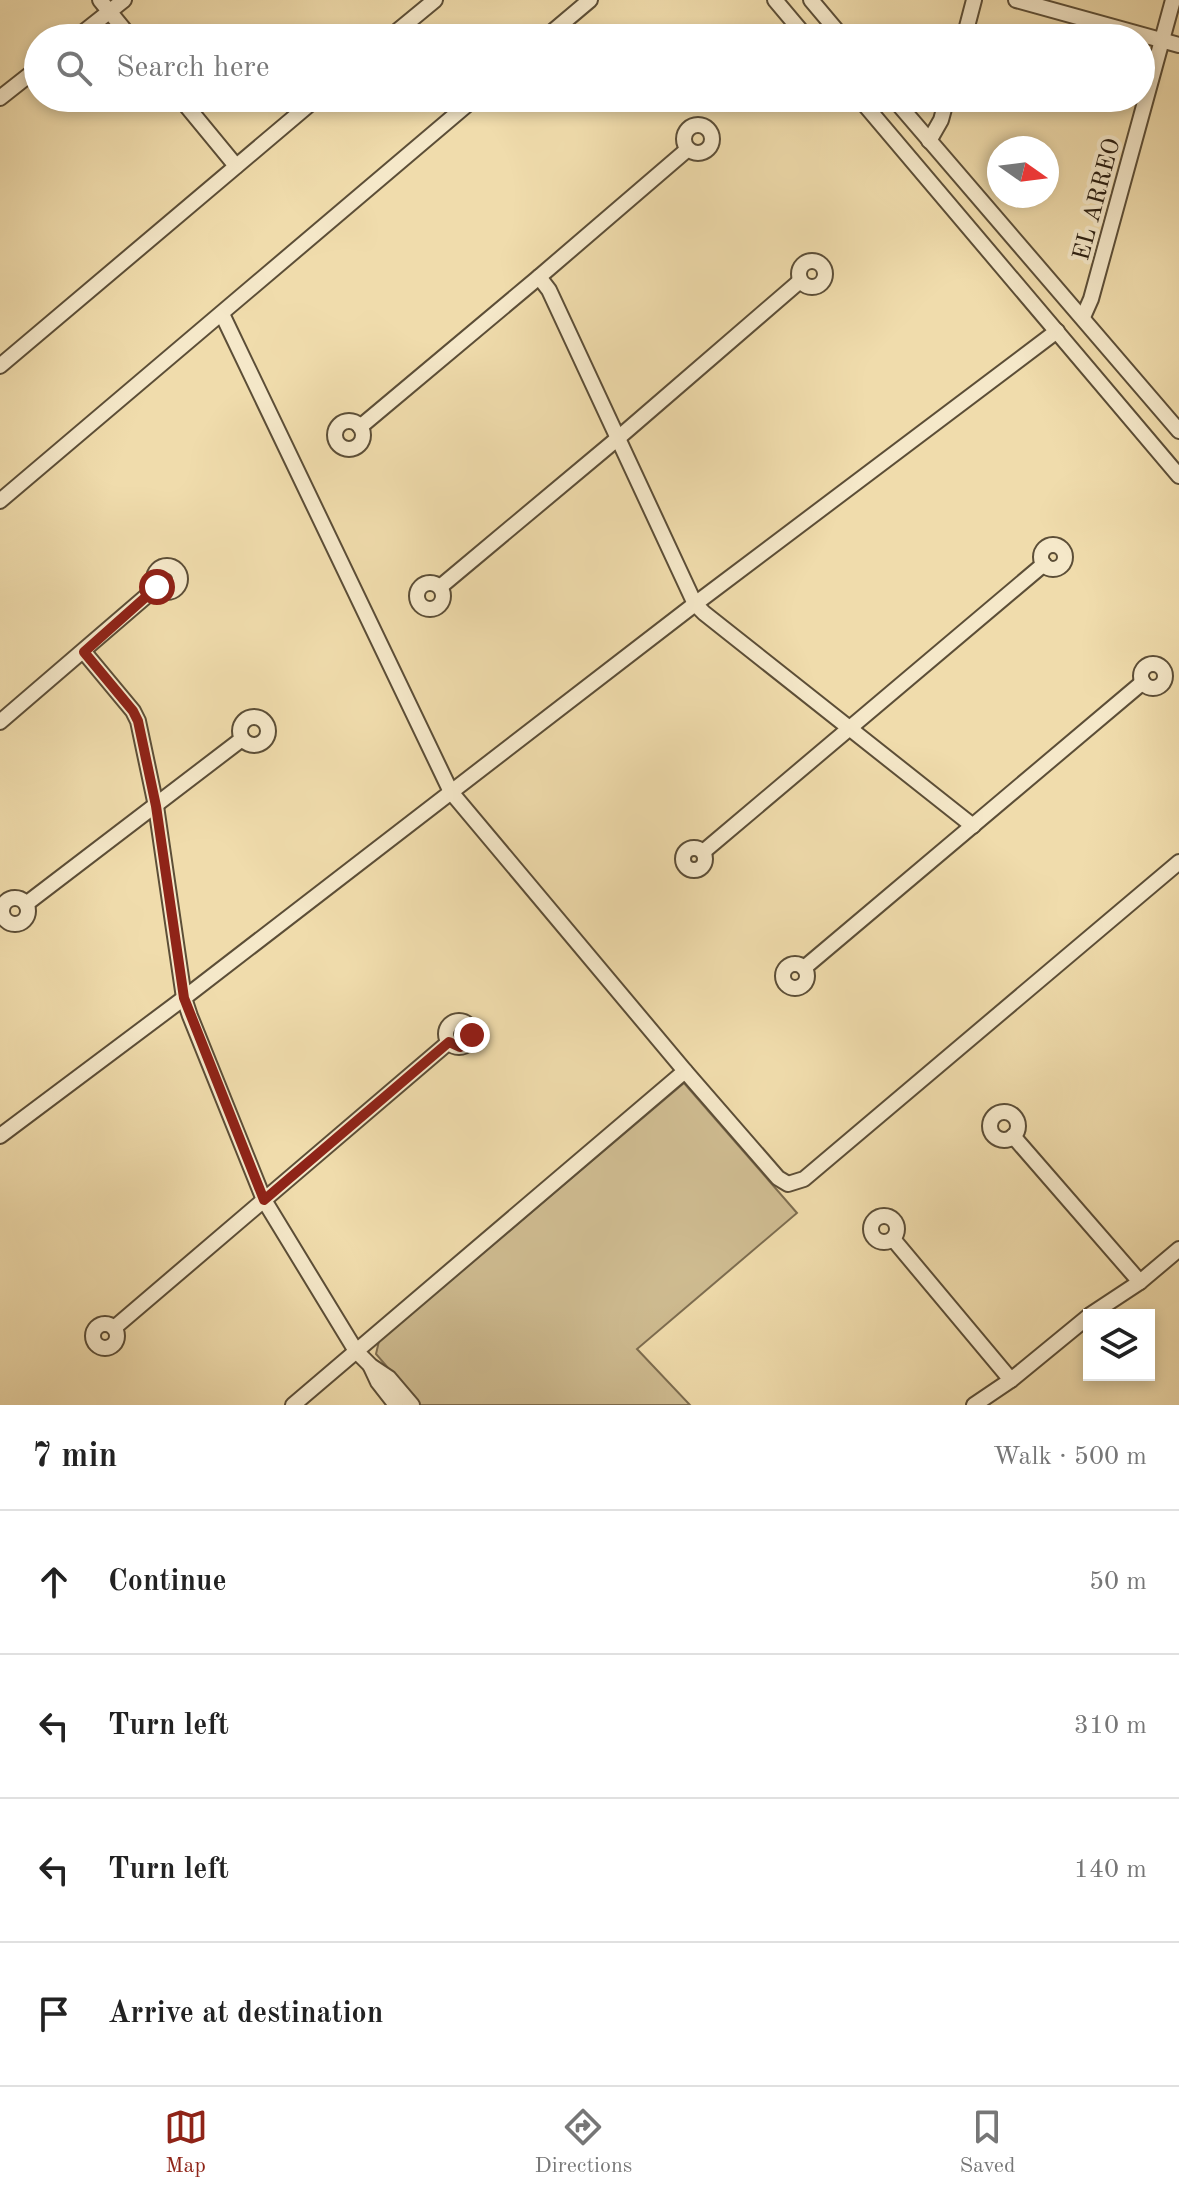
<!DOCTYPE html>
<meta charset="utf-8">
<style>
body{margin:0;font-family:"Old Standard TT",serif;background:#f6f6f6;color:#222}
.controls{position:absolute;right:24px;bottom:24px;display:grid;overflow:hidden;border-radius:0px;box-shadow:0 4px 12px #0003}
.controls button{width:72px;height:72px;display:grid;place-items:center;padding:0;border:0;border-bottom:2px solid #e0e0e0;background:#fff;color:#222;font:40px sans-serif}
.compass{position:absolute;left:987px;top:136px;width:72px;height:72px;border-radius:50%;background:#fff;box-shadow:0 4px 12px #0003;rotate:104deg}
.stop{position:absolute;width:24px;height:24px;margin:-18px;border:6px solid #8f2418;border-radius:50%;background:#fff}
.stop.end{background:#8f2418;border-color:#fff;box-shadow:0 2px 8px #0008}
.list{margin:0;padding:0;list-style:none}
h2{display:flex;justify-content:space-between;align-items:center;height:104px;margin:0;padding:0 32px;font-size:34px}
h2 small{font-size:26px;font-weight:400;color:#767676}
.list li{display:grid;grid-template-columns:52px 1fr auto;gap:24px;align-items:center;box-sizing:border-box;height:144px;padding:0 32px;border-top:2px solid #e0e0e0}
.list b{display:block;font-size:30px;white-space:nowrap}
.list em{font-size:26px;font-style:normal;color:#767676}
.icon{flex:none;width:44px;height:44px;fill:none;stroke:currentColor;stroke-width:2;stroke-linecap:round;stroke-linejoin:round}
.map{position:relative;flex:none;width:1179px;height:1405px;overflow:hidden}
.search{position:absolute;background:#fff;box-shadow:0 4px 12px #0003;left:24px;right:24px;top:24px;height:88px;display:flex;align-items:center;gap:20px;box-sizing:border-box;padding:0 28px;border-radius:44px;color:#767676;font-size:30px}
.sheet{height:680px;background:#fff}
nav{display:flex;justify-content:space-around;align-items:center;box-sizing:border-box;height:112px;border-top:2px solid #e0e0e0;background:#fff;font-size:22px;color:#767676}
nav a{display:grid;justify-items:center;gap:4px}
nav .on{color:#8f2418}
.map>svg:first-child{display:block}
</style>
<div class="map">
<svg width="1179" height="1405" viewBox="0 0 1179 1405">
<rect width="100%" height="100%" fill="#f0dcac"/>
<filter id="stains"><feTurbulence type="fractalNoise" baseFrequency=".0025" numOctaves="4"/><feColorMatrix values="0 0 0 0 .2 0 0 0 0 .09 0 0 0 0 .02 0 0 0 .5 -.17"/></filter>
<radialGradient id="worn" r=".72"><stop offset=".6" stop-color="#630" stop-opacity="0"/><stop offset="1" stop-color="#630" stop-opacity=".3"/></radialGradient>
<polygon fill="#cfbc91" stroke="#7d6d50" stroke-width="2" points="684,1083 797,1213 637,1349 690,1405 420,1405 376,1354 379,1341"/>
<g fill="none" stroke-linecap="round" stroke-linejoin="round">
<defs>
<g id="street">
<polyline points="100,0 131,38"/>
<polyline points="775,0 807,38"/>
<polyline points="811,0 843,38"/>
<polyline points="1016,0 1179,45"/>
<polyline points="76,38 124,0"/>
<polyline points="389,38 435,0"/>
<polyline points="545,38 590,0"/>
<polyline points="964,38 974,0"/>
<polyline points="0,98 38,68"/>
<polyline points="180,98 236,166"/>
<polyline points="859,98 1179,476"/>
<polyline points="893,98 1179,431"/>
<circle cx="698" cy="139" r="14"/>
<polyline points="929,141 941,120 947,98"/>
<circle cx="812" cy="274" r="13"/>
<polyline points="539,277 549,290 695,604 704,613 973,826"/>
<polyline points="222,314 451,792 685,1071 778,1178 788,1184 804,1179 1179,862"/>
<polyline points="1083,317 1091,299 1173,0"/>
<polyline points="0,366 317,98"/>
<circle cx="349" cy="435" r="14"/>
<polyline points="360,427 539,277 688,149"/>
<polyline points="0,501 475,98"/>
<circle cx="1053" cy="557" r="12"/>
<circle cx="167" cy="579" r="13"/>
<circle cx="430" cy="596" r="13"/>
<polyline points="440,587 617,439 800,281"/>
<polyline points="84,652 133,711 138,721 156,806 184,998 190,1016 264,1200 356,1351 371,1366 389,1378 412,1405"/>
<circle cx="1153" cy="676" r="12"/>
<circle cx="254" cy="731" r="14"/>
<polyline points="0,722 157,587"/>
<circle cx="694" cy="859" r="11"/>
<polyline points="703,852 1044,564"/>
<circle cx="15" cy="911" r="13"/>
<polyline points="26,904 242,739"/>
<circle cx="795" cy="976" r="12"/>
<polyline points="804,968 1143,682"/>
<circle cx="459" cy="1034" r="13"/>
<circle cx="1004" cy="1126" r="14"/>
<polyline points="0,1136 184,998 695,604 1057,331"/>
<polyline points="1013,1136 1140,1282"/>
<circle cx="884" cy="1229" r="13"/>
<polyline points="893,1239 1011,1380"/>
<polyline points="1090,1315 1140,1282 1179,1249"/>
<circle cx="105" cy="1336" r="12"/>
<polyline points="114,1328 449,1042"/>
<polyline points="371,1367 378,1382 396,1405"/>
<polyline points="293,1405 685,1071"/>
<polyline points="974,1405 1011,1380 1089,1316"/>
</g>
</defs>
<use href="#street" stroke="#5c4e37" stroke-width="18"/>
<use href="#street" stroke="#f5e8c9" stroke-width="14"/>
</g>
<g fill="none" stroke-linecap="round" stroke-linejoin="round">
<polyline stroke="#8f2418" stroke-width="10" points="157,587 84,652 133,711 138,721 156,806 184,998 264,1200 449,1042 460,1047 468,1043 472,1035"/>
</g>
<g text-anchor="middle" stroke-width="8" stroke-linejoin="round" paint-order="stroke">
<g font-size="24" fill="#2b1e10" stroke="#f5e8c9">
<text transform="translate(1096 199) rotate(-75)" y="8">EL ARREO</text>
</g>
</g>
<rect width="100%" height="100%" filter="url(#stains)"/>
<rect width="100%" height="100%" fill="url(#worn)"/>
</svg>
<div class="controls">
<button><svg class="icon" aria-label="layers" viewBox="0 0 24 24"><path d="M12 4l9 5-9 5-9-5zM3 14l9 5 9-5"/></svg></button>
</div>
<svg class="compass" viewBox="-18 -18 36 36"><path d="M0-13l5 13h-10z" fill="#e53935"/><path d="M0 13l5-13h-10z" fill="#767676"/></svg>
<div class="stop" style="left:157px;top:587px"></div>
<div class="stop end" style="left:472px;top:1035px"></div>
<div class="search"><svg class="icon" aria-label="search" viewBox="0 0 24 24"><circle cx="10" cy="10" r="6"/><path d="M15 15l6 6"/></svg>Search here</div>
</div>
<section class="sheet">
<h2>7 min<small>Walk · 500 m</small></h2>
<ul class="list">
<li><svg class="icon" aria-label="ahead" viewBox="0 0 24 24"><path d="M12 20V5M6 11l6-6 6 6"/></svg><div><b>Continue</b></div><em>50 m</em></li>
<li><svg class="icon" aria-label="left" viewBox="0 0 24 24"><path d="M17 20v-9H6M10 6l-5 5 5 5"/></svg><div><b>Turn left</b></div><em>310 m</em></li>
<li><svg class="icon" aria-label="left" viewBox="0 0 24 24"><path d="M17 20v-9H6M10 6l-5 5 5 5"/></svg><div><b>Turn left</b></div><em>140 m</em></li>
<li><svg class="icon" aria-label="arrive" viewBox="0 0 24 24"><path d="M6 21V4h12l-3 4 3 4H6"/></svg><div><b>Arrive at destination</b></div></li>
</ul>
</section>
<nav>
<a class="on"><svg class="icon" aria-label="map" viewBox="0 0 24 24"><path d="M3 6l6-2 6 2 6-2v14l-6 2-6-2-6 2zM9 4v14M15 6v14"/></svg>Map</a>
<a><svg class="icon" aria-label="directions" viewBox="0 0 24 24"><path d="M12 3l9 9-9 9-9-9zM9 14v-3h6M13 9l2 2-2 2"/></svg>Directions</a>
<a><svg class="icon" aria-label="saved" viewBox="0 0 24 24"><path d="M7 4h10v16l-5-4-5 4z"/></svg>Saved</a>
</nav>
